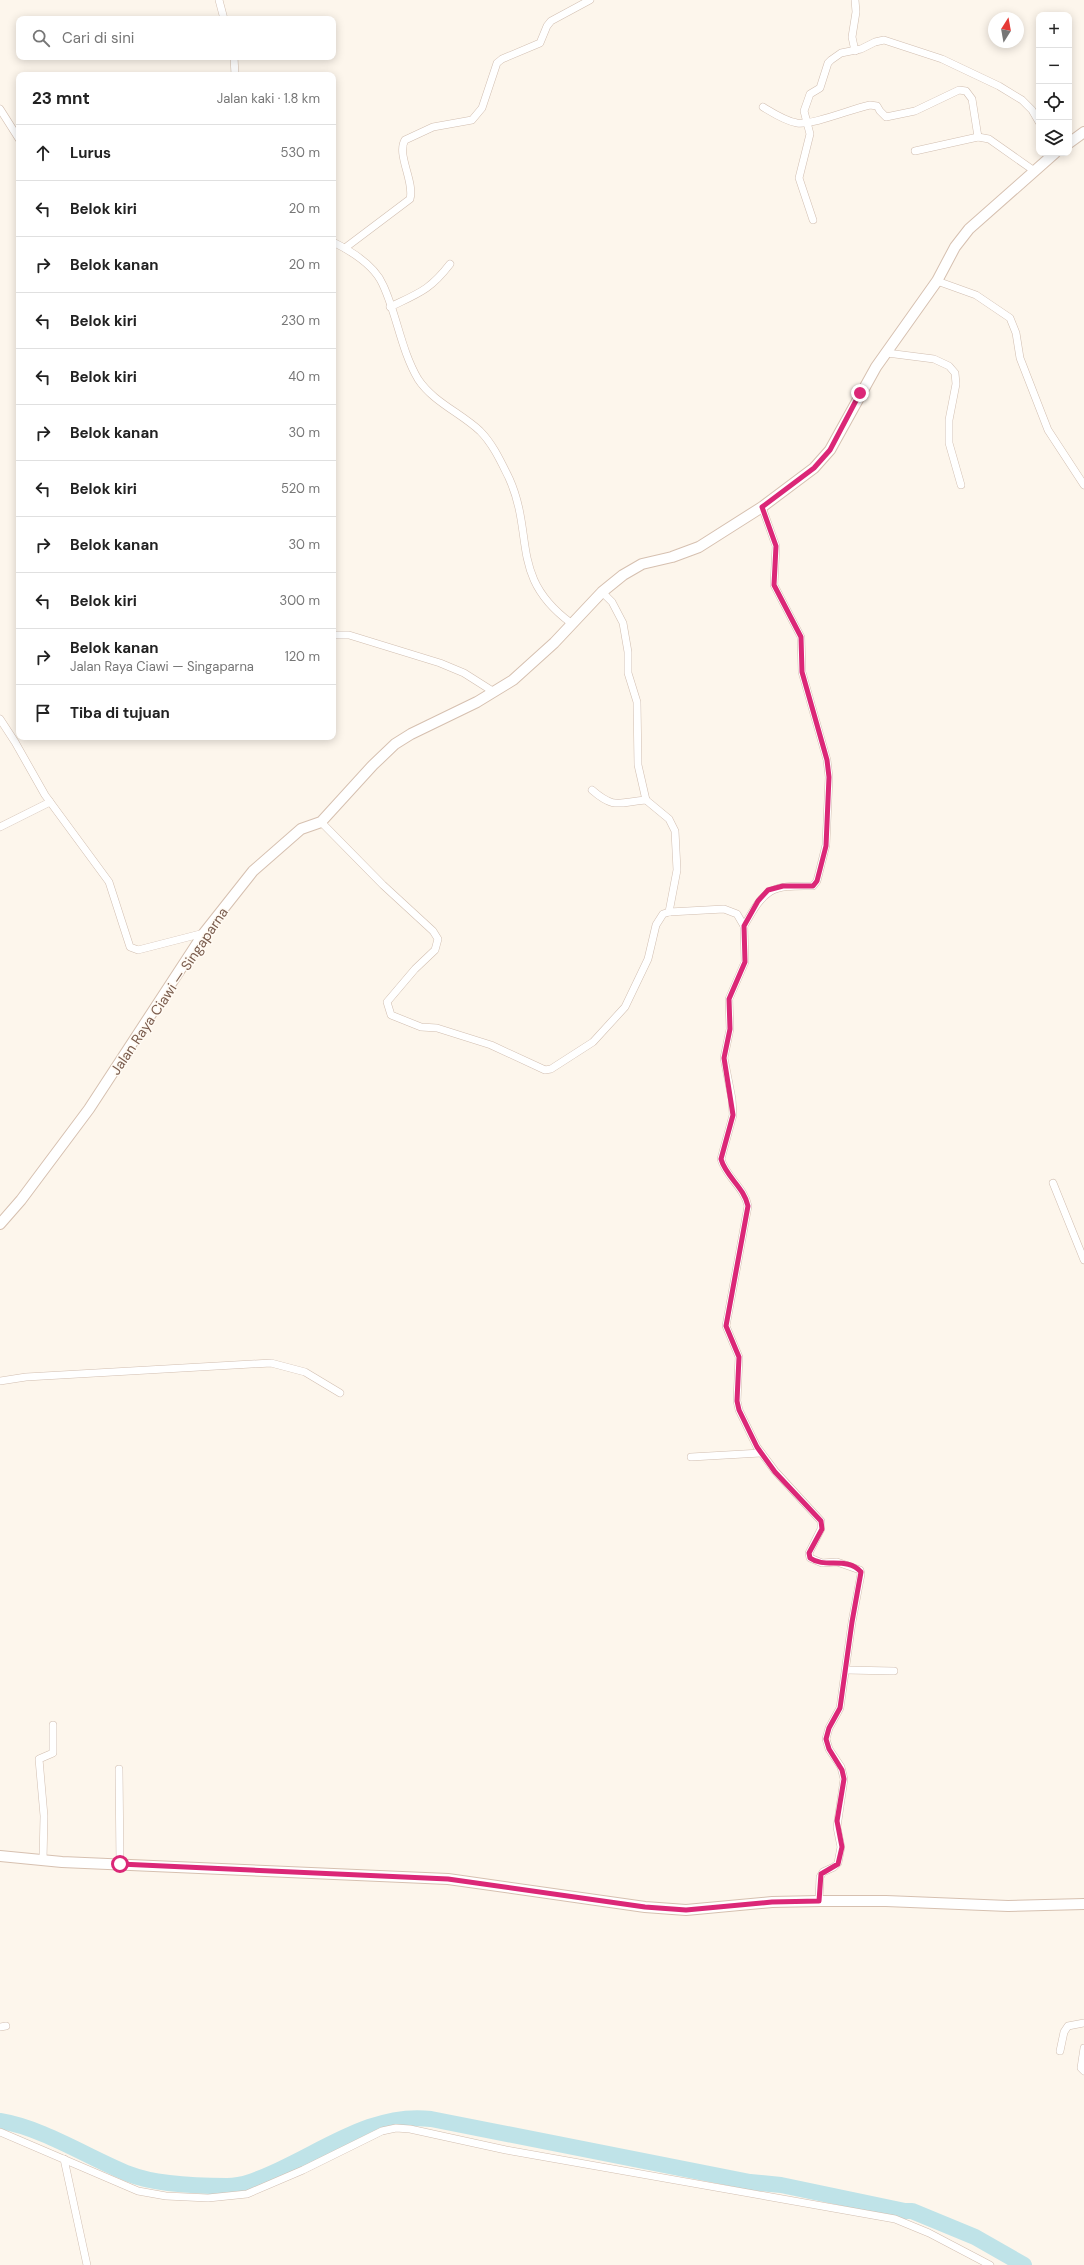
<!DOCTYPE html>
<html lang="id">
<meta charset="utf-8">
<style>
body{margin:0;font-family:"DM Sans",sans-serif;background:#f2f2f2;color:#222}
.controls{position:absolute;right:12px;top:12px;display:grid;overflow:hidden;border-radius:8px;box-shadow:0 2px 10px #0003}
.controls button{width:36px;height:36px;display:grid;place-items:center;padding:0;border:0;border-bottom:1px solid #e0e0e0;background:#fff;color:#222;font:20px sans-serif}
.compass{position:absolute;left:988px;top:12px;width:36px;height:36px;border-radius:50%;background:#fff;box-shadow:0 2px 10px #0003;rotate:11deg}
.stop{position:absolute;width:12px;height:12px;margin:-9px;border:3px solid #db2777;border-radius:50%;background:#fff}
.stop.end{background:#db2777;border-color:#fff;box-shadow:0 1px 4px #0008}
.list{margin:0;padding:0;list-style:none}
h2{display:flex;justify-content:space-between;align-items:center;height:52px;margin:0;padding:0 16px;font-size:17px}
h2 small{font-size:13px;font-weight:400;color:#767676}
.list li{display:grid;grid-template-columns:26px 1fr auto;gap:12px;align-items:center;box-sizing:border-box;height:56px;padding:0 16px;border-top:1px solid #e0e0e0}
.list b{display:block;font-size:15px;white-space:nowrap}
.list p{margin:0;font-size:13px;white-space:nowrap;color:#767676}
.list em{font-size:13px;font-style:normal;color:#767676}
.icon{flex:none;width:22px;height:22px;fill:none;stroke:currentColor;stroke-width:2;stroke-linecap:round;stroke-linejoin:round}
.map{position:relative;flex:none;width:1084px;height:2265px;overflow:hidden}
.search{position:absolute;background:#fff;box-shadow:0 2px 10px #0003;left:16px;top:16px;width:320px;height:44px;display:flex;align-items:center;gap:10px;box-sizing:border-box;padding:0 14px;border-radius:8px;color:#767676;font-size:15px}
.panel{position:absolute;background:#fff;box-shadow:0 2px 10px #0003;left:16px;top:72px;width:320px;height:668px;border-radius:8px}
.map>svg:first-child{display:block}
</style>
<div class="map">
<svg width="1084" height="2265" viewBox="0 0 1084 2265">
<rect width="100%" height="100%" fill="#fdf6ec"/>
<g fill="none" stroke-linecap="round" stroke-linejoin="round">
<path stroke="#bfe3e8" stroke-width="16" d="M0 2121C43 2128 89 2158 129 2174 154 2184 199 2186 227 2186 246 2186 263 2177 279 2170 327 2148 376 2112 431 2119L750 2182 781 2185 905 2211H912L975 2237 1024 2265"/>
<defs>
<g id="street">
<polyline points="219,0 224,19"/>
<polyline points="855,0 856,12 852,37 855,51"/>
<polyline points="234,57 235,75"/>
<path d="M763 107C773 113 785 121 797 123 814 125 851 109 870 105L877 106 880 111 886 117 915 111 959 90 966 91 972 99 978 137"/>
<polyline points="0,109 19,139"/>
<polyline points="915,151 978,137 989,139 1033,170"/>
<polyline points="813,220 799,178 810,134 804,111 810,94 820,88 828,63 831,60 841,53 861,49 875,42 884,40 942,59 999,86 1022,100 1032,110 1039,122"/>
<path d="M333 242C351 251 375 266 383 285 397 315 401 350 418 379 433 402 461 413 480 431 493 444 501 462 509 478 535 536 509 577 571 623"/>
<path d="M345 248 410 199C415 182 396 154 405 140L433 127 472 120 482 108 497 63 502 59 540 43 547 26 551 21 590 0"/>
<polyline points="937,281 976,295 1010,318 1016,333 1020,358 1048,430 1084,485"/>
<path d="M390 307C419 293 430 290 450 264"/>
<polyline points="887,353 934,359 949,366 955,373 956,384 949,420 949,443 961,485"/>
<polyline points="602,592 612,602 623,623 628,652 628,673 637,702 638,765 646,800 669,819 675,831 677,870 669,912"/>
<polyline points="333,635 349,635 440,663 464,673 494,692"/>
<polyline points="0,719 15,742 45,795 109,882 130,947 138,950 204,933"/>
<path d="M592 790C615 810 619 802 646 800"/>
<path d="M321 822 383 885 433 931 438 939 435 950 415 969 387 1002 391 1015 421 1027 437 1028 491 1045 545 1070 551 1069 593 1042 625 1007 648 959 656 925 663 914 669 912 724 909 737 914 744 926 745 962 729 999 730 1029 724 1058 732 1099 733 1115 721 1159C726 1177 744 1187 748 1206L726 1326 739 1357 737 1401 739 1410 757 1447 775 1471 821 1521V1529L809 1553 810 1558 822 1563 837 1562 860 1570 861 1574 852 1622 840 1708 829 1728 826 1739 829 1749 841 1767 844 1779 837 1827 841 1847 838 1863 834 1867 823 1872 820 1877 819 1901"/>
<polyline points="0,827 50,802"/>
<path d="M744 926C765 889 769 885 813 886L817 881 826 845 829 777 827 760 802 672 801 637 774 585 776 546 762 507"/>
<polyline points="1053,1183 1084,1260"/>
<polyline points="0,1381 26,1377 271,1363 305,1372 340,1393"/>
<polyline points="691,1457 761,1453"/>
<polyline points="846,1670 894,1671"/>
<polyline points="119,1769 120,1864"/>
<polyline points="43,1860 44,1816 39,1759 53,1753 53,1725"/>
<polyline points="0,2027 6,2026"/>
<polyline points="1084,2048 1081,2068 1084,2071"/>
<polyline points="1060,2051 1064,2032 1068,2026 1084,2023"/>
<polyline points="0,2132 138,2191 166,2196 208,2198 247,2194 303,2170 382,2131 396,2128 410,2129 506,2150 895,2219 929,2233 990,2265"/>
<polyline points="64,2159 87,2265"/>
</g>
<g id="secondary">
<polyline points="1069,143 1084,132"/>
<polyline points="0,1224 21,1200 89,1109 204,933 253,871 301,829 321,822 373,765 395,744 411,734 477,702 513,680 554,643 602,592 623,575 642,564 672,557 699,547 762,507 814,468 830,450 876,367 937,281 955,247 969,229 1055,153"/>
<polyline points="0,1856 62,1862 448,1879 645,1907 686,1910 772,1902 819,1901 886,1901 1008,1906 1084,1904"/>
</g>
</defs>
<use href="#street" stroke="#d1beb0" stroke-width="8"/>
<use href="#secondary" stroke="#d6c0b0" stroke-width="12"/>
<use href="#street" stroke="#fff" stroke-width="7"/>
<use href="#secondary" stroke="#fff" stroke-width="10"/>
</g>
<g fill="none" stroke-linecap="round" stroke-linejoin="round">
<path stroke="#db2777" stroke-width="5" d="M120 1864 448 1879 645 1907 686 1910 772 1902 819 1901 821 1874 838 1864 842 1847 837 1821 844 1779 842 1770 829 1749 826 1739 829 1728 840 1708 852 1622 861 1572C847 1556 825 1569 810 1558L809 1553 822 1529 821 1521 775 1472 757 1447 739 1410 737 1401 739 1357 726 1326 748 1206C744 1187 726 1177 721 1159L733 1115 724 1058 730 1029 729 999 745 962 744 926 758 901 768 890 783 886H813L817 881 826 846 829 777 827 760 802 672 801 637 774 585 776 546 762 507 814 468 830 450 860 393"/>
</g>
<g text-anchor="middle" stroke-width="3" stroke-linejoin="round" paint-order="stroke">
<g font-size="14" fill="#7a5c4d" stroke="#fffaf3">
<text transform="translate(169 991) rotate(-56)" y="5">Jalan Raya Ciawi — Singaparna</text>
</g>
</g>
</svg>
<div class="controls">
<button>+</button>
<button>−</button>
<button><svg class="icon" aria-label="locate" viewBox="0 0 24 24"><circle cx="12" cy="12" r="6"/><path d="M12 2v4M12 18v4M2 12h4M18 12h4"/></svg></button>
<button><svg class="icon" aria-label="layers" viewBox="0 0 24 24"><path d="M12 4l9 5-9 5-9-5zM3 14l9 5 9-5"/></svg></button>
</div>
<svg class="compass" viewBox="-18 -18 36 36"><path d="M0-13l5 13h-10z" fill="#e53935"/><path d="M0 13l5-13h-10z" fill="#767676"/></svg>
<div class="stop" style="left:120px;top:1864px"></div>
<div class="stop end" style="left:860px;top:393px"></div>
<div class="search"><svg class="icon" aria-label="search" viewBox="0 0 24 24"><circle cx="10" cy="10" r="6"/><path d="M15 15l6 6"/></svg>Cari di sini</div>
<section class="panel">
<h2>23 mnt<small>Jalan kaki · 1.8 km</small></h2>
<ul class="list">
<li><svg class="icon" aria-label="ahead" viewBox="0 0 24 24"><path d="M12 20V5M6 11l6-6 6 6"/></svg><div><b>Lurus</b></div><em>530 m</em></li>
<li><svg class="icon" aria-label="left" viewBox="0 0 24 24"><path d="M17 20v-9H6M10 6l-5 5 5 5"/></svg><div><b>Belok kiri</b></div><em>20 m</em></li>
<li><svg class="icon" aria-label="right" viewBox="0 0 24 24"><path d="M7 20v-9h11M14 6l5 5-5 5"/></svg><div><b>Belok kanan</b></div><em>20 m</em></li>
<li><svg class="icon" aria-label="left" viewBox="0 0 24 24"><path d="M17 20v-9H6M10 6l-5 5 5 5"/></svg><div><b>Belok kiri</b></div><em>230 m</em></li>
<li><svg class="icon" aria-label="left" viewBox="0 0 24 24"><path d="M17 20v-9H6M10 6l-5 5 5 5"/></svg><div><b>Belok kiri</b></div><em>40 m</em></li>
<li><svg class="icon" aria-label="right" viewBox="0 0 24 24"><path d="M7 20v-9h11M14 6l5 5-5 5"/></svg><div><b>Belok kanan</b></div><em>30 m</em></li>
<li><svg class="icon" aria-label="left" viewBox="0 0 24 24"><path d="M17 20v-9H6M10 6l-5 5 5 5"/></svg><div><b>Belok kiri</b></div><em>520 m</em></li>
<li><svg class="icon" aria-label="right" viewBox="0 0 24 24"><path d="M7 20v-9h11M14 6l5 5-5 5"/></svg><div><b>Belok kanan</b></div><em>30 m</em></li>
<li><svg class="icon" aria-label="left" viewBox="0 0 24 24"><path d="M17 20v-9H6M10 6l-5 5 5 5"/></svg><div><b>Belok kiri</b></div><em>300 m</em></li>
<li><svg class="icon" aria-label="right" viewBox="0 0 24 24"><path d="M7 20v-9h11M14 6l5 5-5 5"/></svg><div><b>Belok kanan</b><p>Jalan Raya Ciawi — Singaparna</p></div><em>120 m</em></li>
<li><svg class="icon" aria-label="arrive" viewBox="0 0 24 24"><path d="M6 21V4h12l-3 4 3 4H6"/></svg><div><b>Tiba di tujuan</b></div></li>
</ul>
</section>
</div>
